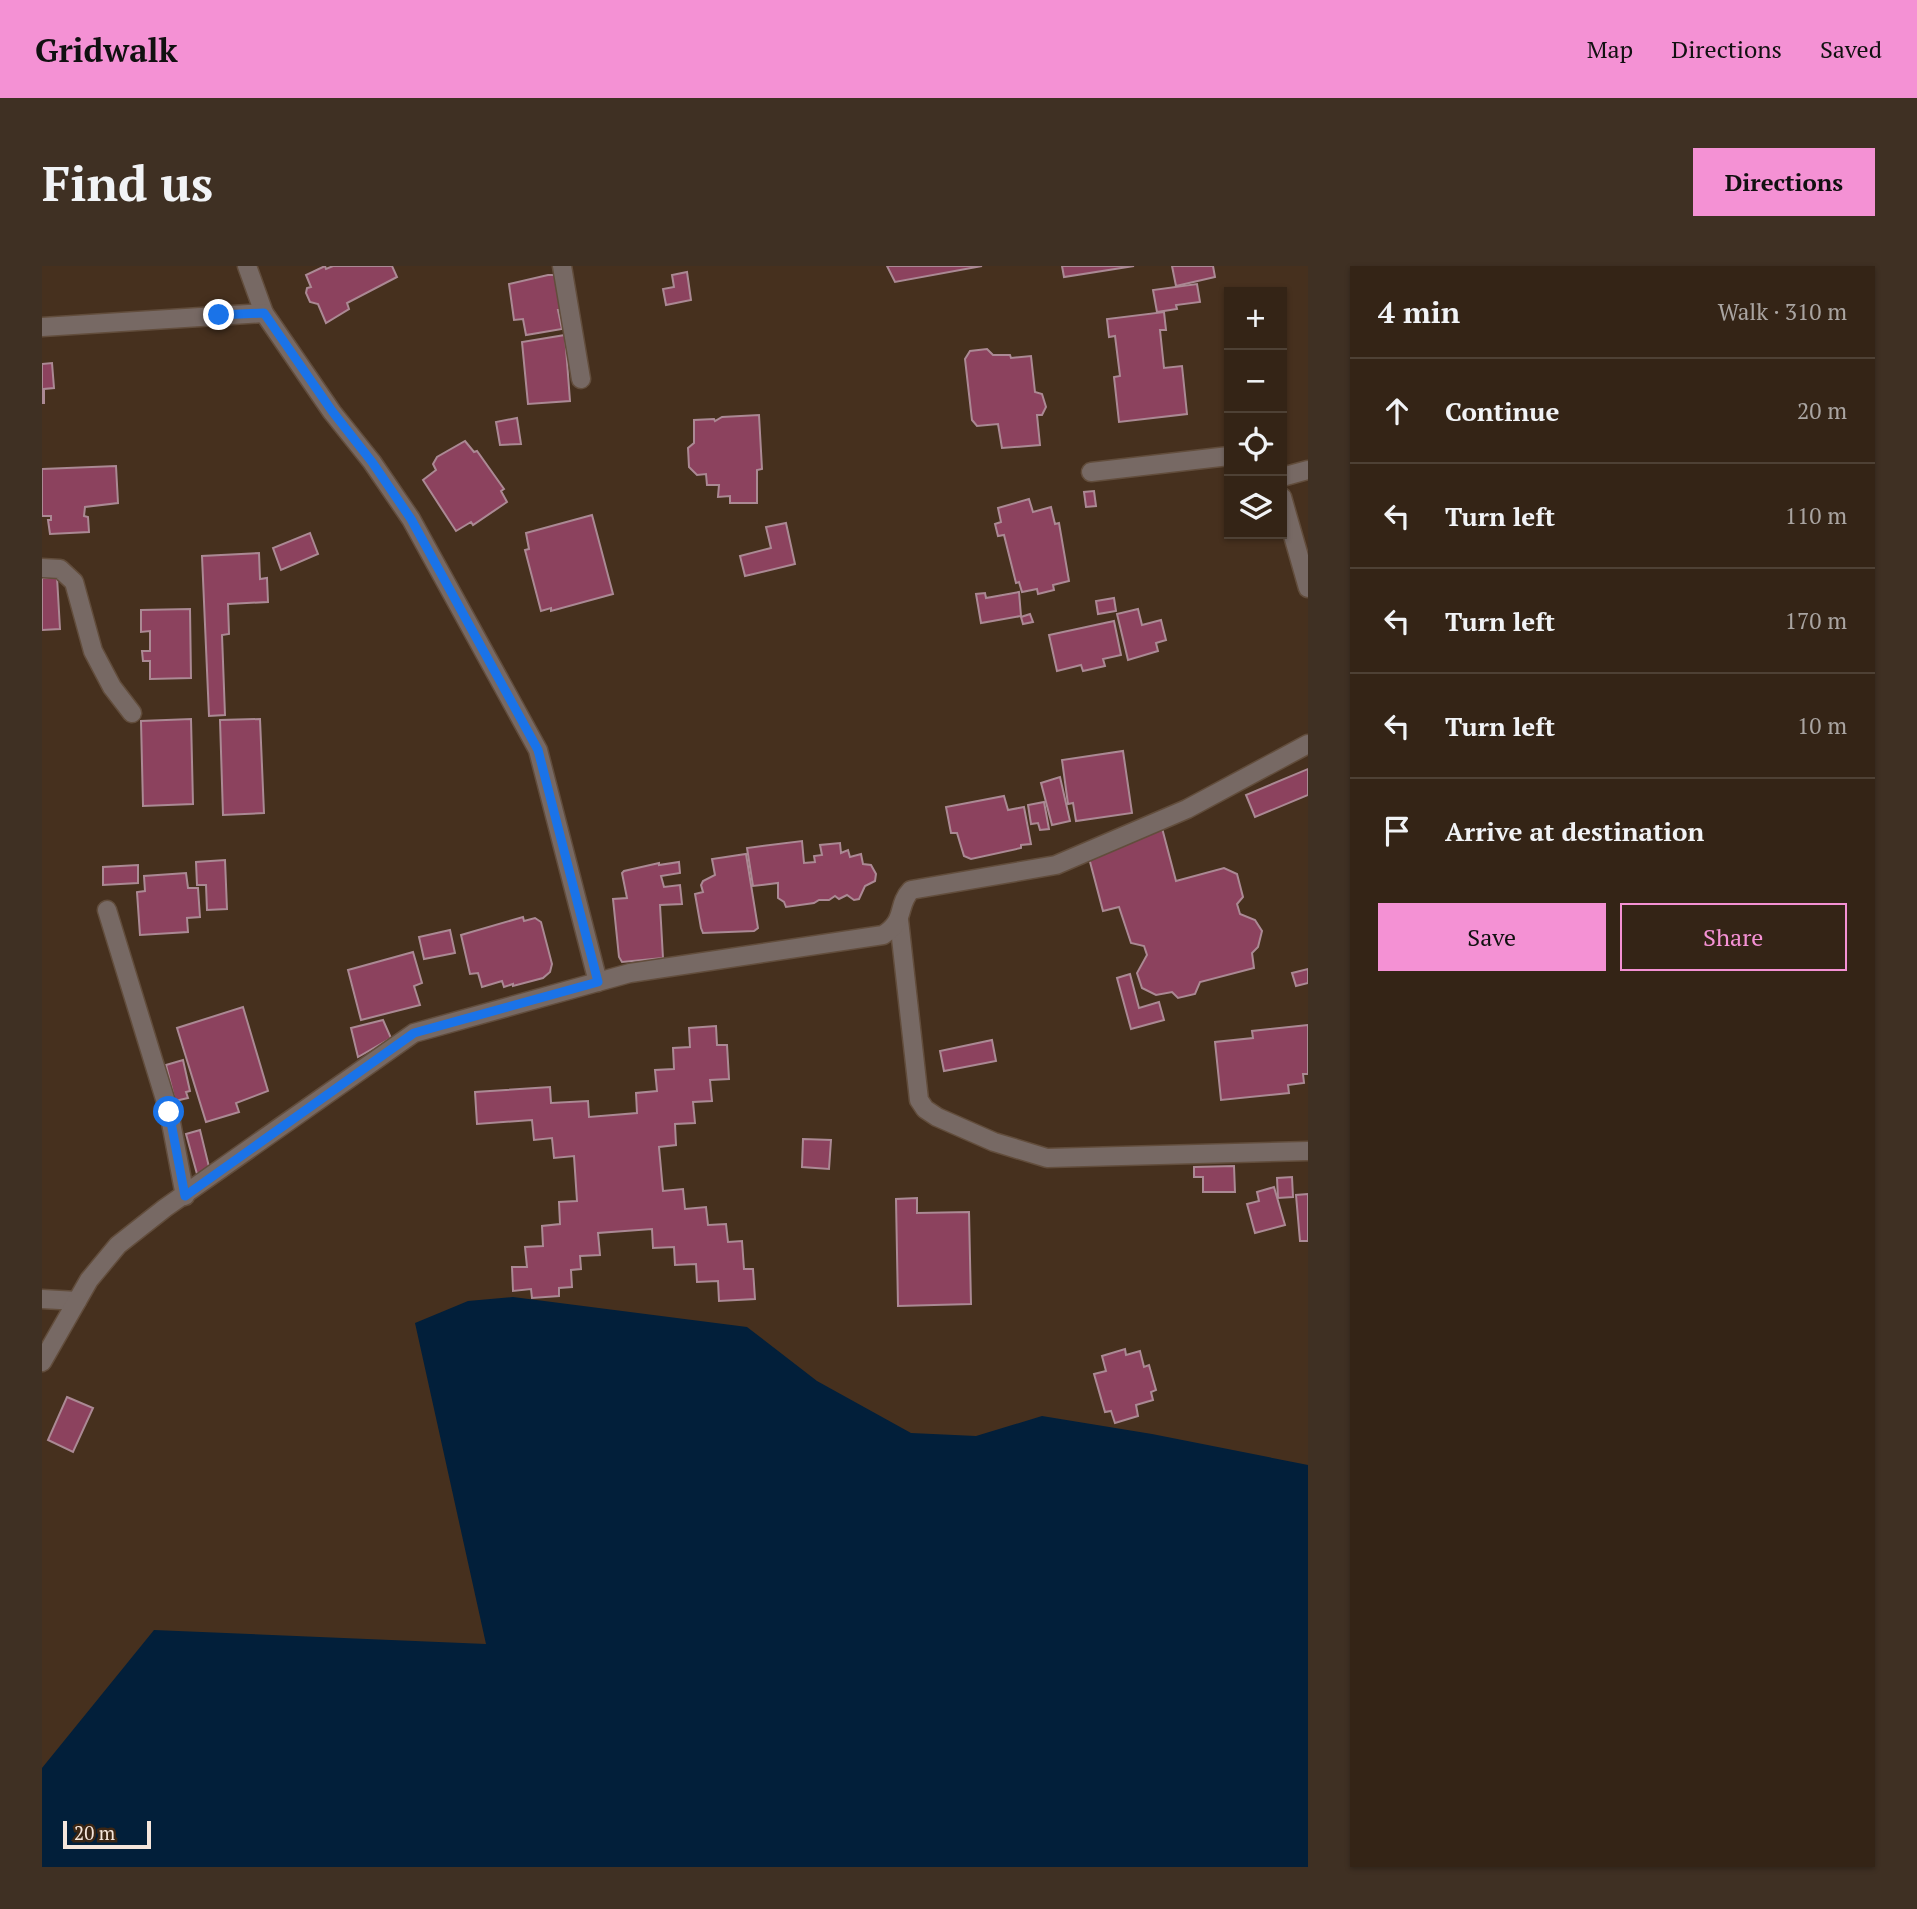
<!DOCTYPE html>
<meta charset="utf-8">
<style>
body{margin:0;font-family:"PT Serif",serif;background:#3f3023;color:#f1f3f6}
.controls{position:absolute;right:21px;top:21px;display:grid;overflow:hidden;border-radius:0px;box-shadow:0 2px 5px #0004}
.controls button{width:63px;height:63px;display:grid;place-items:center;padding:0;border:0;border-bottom:2px solid #4e4135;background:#342416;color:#f1f3f6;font:35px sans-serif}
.scale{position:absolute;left:21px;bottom:18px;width:88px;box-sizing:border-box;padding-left:7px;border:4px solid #f5e6dc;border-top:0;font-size:19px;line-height:24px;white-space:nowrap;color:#f5e6dc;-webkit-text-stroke:5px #3b2614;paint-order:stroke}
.stop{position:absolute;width:21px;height:21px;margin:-16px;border:5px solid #1a73e8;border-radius:50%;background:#fff}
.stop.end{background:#1a73e8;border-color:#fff;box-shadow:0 2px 7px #0008}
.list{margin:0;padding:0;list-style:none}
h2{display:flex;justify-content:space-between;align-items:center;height:91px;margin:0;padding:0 28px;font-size:30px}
h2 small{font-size:23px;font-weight:400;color:#a9a4a1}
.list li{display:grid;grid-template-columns:46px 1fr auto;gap:21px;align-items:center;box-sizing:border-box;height:105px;padding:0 28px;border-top:2px solid #4e4135}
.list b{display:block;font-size:26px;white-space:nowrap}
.list em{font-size:23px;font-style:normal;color:#a9a4a1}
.actions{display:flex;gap:14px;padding:21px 28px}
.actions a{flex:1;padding:16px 0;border:2px solid #f491d4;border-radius:0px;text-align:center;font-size:24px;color:#f491d4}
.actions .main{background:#f491d4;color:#111}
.icon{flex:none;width:38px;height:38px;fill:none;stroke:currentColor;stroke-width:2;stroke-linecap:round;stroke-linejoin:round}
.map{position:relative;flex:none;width:1266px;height:1601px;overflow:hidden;border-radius:0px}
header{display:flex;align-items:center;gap:42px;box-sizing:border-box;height:98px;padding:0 35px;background:#f491d4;color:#111}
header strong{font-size:33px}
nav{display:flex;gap:38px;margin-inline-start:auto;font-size:24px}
.intro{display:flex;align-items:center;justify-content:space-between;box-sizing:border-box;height:168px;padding:0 42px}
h1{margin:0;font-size:49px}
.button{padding:18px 32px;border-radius:0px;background:#f491d4;color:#111;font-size:24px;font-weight:700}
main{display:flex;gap:42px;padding:0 42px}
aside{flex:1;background:#342416;border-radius:0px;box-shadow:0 2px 5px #0004}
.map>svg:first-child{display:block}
</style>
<header>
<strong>Gridwalk</strong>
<nav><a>Map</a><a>Directions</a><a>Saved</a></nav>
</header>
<div class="intro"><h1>Find us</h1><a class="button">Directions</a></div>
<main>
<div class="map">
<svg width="1266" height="1601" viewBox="0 0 1266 1601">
<rect width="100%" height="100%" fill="#46301e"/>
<polygon fill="#021f3a" points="471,1031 705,1061 775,1115 869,1167 934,1170 1000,1150 1110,1168 1266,1199 1266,1601 0,1601 0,1502 112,1364 444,1378 373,1057 426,1035"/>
<g fill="#8c425e" stroke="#ab8994" stroke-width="2">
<polygon points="283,0 284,3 291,0 350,0 355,11 305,37 307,43 284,57 276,38 268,36 264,27 265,22 269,21 264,9"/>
<polygon points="845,0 940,0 853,16"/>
<polygon points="1020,0 1092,0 1022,11"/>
<polygon points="1130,0 1171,0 1173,11 1134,20"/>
<polygon points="645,6 649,34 624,39 621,23 632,21 630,9"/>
<polygon points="506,9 514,9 520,44 516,44 520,63 484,69 481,53 472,54 467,18"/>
<polygon points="1155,18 1158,36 1134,39 1135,43 1115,46 1111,24"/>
<polygon points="1122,46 1124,64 1118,64 1122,102 1140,100 1145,148 1077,156 1072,111 1078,110 1073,70 1067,71 1065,53"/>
<polygon points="523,69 528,135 486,138 480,76"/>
<polygon points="945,83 951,89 968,89 969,92 989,90 993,126 1000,128 1004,141 1000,149 995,149 998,179 960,182 956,158 935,160 930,154 923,93 928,85"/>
<polygon points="10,97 12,122 2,123 2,137 0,137 0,98"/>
<polygon points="717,149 720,203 715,204 715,237 688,237 688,230 676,231 677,219 665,219 664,208 655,209 647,201 646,182 652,177 652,154 672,153 673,155 680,151"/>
<polygon points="475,152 479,178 458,179 454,156"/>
<polygon points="423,175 432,186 435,185 462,223 459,225 465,236 431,259 429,256 414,265 381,214 394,204 391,198 395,191"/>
<polygon points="74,200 76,237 43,241 42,250 46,251 47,266 8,268 6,254 9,254 9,250 0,250 0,203"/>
<polygon points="1052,225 1054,240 1044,241 1042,226"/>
<polygon points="987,233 991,246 1009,241 1013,258 1017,257 1027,315 1011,319 1012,324 996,328 995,323 980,326 977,316 974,317 962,269 956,270 953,258 959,256 956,242"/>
<polygon points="550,249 571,328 509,345 509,342 499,345 483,284 487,283 484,267"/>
<polygon points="744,257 753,298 703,310 698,290 729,282 724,261"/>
<polygon points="268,267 276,288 239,304 231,282"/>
<polygon points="217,287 218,313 225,312 226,336 186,338 187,368 180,369 183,449 167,450 160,290"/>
<polygon points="15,311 18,363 0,364 0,312"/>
<polygon points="977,326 979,350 939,357 934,328 943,327 944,332"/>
<polygon points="1072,332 1074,345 1056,348 1054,335"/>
<polygon points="148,343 149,412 108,413 108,395 101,395 100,385 108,385 108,365 99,366 99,344"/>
<polygon points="1096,343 1100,359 1119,354 1124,374 1114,377 1116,385 1086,394 1075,348"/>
<polygon points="988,348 991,356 981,358 979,351"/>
<polygon points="1072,355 1079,389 1061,393 1063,400 1041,405 1039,399 1015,405 1007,369"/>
<polygon points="149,453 151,538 101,540 99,455"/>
<polygon points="218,453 222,547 181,549 178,454"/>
<polygon points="1081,485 1090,547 1034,555 1031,537 1026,538 1020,494"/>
<polygon points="1266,503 1266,529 1213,551 1204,529"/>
<polygon points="1018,511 1028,555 1010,559 999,517"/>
<polygon points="962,530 966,544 982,541 989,578 979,579 979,582 929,593 922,590 915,567 909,567 904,541"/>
<polygon points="1002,536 1007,563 998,564 996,557 989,558 986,539"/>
<polygon points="1120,562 1134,615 1182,602 1195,608 1201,631 1195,638 1198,648 1213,654 1220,665 1216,681 1210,687 1212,702 1158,716 1153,728 1136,732 1130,726 1114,729 1100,722 1095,707 1105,689 1102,680 1089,677 1077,641 1061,645 1047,592"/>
<polygon points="760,575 762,597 773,596 772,590 780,589 778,579 798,577 799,587 806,584 808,591 819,588 821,598 829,599 834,608 833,615 823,620 817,633 812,634 805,629 797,633 793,630 787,634 777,634 772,637 744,641 742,636 736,632 736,617 711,620 705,582"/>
<polygon points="704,588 716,662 712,665 661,667 659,662 653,628 661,626 659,619 661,615 673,609 670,593"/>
<polygon points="183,594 185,643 165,644 164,619 155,619 154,596"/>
<polygon points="637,596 638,607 619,610 622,621 638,619 640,638 618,639 621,692 580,696 577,691 571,633 585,632 580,607 582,605 617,597 617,599"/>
<polygon points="96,599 96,617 61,619 61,601"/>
<polygon points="144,607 146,622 156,622 158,651 145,652 146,666 98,669 95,626 103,625 102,610"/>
<polygon points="481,651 482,655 493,652 499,656 510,698 508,706 501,712 471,720 471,718 462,721 460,715 440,721 436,707 428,708 419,669"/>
<polygon points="408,664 413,687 382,693 377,671"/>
<polygon points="371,686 380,717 372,720 378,739 319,754 306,704"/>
<polygon points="1266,703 1266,717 1254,720 1250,707"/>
<polygon points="1088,708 1097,742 1117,736 1122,754 1089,763 1075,712"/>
<polygon points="201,741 226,825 194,837 197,846 164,856 135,762"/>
<polygon points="341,754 349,772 316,791 309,762"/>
<polygon points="1266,759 1266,808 1261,808 1262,817 1246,819 1247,827 1179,834 1173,776 1211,772 1210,765"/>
<polygon points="674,760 675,779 685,779 687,813 668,814 670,835 651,836 653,857 633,858 634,879 617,881 621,925 641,923 643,943 664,941 666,959 684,958 686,976 700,975 702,1003 711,1003 713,1033 677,1035 676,1015 655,1016 654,998 633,999 632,981 611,982 610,963 556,967 558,989 538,990 539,1003 529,1004 530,1021 517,1022 517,1030 490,1032 489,1023 471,1025 470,1001 485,1001 483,981 501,980 500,960 518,958 517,936 535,935 532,890 512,892 510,872 492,874 490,854 435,858 433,826 508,821 509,837 546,835 547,851 595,847 594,827 615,825 613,804 632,803 631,782 648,781 647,762"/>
<polygon points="950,774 954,795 902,805 898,785"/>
<polygon points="141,794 148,825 144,826 146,832 133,835 124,799"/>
<polygon points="158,864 168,905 155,908 144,868"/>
<polygon points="761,873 789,874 787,903 760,901"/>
<polygon points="1192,900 1193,926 1161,926 1161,911 1152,911 1152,901"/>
<polygon points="1250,911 1251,931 1236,932 1235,912"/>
<polygon points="1232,921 1243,959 1213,967 1205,938 1217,935 1215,926"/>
<polygon points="1266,928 1266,975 1258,975 1254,929"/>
<polygon points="875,932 875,947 927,946 929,1038 856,1040 854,933"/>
<polygon points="1083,1083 1084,1089 1098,1085 1102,1101 1107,1099 1114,1124 1109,1126 1111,1134 1094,1139 1096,1150 1073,1157 1069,1145 1063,1146 1052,1108 1064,1105 1060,1090"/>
<polygon points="25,1131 51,1142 31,1186 6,1174"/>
</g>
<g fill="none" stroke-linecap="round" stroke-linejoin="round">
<defs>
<g id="minor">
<polyline points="205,0 222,47 290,146 330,196 369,253 496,484 556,716"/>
<polyline points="520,0 539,113"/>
<polyline points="0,61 222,47"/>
<polyline points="1049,206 1187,190"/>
<polyline points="1240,211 1266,204"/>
<polyline points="1240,231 1266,322"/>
<polyline points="0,302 18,303 32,316 51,385 70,421 90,447"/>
<polyline points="65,644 127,846 143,930"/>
<polyline points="857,654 877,834 883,843 895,851 952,876 1005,892 1266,885"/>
<polyline points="0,1033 35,1035"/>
<path d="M0 1096 47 1014 76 979 123 942 372 767 588 707 841 669C865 654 854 640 869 624L1014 599 1145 543 1266 478"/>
</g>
</defs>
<use href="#minor" stroke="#624d3c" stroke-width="21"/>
<use href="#minor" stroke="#776964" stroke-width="18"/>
</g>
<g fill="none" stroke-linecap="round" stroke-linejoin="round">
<polyline stroke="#1a73e8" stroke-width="9" points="127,846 143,930 372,767 556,716 496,484 369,253 330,196 290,145 222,47 177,49"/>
</g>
</svg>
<div class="controls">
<button>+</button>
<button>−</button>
<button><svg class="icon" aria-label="locate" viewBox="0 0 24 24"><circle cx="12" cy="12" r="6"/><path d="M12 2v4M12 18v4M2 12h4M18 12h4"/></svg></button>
<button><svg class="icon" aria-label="layers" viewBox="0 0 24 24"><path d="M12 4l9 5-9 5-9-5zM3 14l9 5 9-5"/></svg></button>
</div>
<div class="scale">20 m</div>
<div class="stop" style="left:127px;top:846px"></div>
<div class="stop end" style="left:177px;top:49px"></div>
</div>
<aside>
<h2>4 min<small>Walk · 310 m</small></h2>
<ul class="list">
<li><svg class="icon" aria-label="ahead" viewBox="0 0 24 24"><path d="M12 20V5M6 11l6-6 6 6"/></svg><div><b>Continue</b></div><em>20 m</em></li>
<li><svg class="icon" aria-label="left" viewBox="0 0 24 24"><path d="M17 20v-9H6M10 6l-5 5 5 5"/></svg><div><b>Turn left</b></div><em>110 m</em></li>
<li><svg class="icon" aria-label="left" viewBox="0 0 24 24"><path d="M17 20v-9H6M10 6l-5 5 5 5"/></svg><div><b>Turn left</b></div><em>170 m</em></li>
<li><svg class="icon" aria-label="left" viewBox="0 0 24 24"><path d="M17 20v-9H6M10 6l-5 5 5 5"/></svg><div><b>Turn left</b></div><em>10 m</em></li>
<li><svg class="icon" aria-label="arrive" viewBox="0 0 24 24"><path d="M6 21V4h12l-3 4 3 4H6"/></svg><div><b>Arrive at destination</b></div></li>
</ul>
<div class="actions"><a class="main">Save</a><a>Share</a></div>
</aside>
</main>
